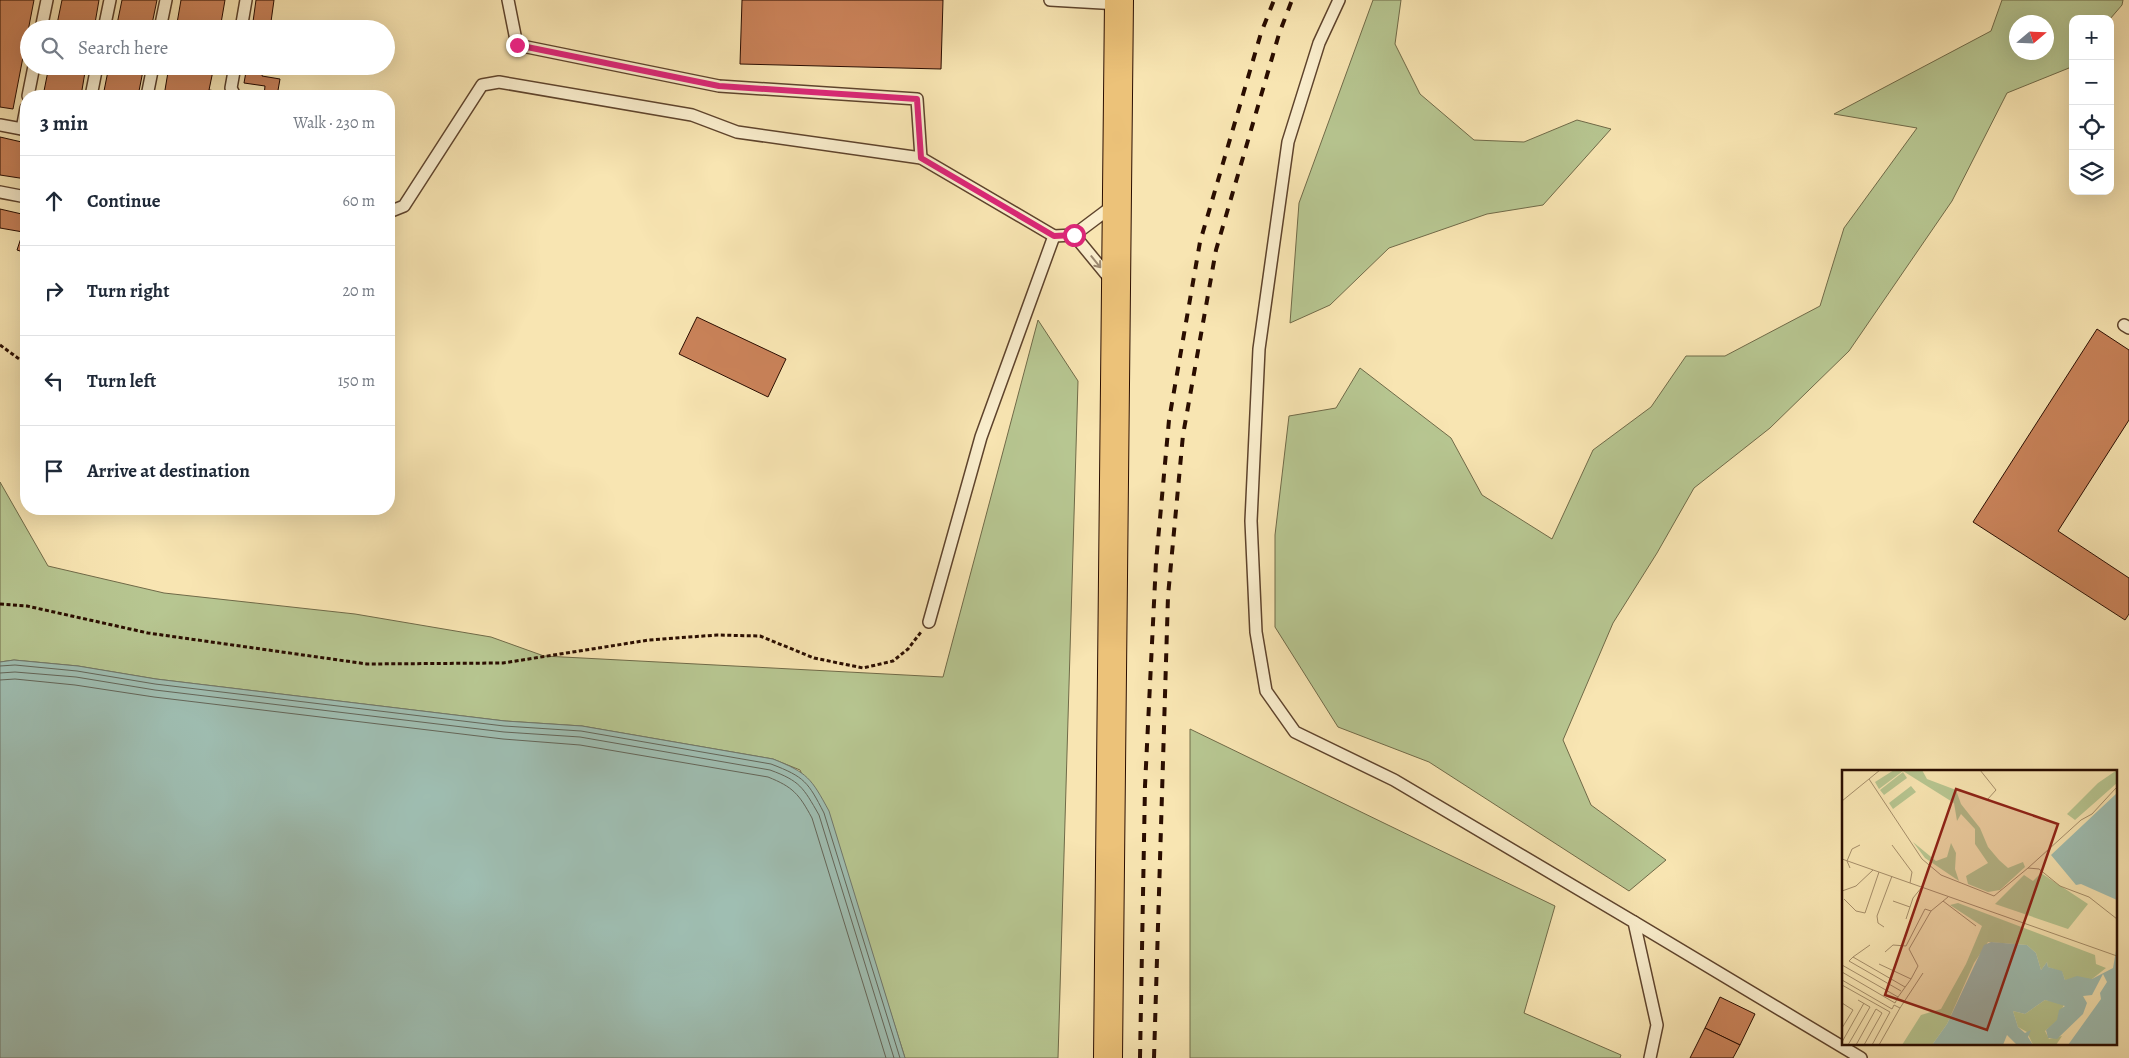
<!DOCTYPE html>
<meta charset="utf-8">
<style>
body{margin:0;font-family:Alegreya,serif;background:#f6f6f7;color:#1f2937}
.controls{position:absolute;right:15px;top:15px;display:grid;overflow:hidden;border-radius:10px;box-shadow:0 5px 20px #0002}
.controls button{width:45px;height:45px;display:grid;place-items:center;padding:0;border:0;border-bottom:1px solid #e0e1e3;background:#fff;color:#1f2937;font:25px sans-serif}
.compass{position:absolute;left:2009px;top:15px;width:45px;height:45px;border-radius:50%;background:#fff;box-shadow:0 5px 20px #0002;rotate:71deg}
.stop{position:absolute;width:15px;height:15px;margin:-11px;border:4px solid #db2777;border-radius:50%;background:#fff}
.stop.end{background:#db2777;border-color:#fff;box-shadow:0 1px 5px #0008}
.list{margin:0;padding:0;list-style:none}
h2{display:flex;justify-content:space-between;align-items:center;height:65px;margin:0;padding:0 20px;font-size:21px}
h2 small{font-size:16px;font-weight:400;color:#747a83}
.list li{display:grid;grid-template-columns:32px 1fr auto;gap:15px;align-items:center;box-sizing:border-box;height:90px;padding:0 20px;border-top:1px solid #e0e1e3}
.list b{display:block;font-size:19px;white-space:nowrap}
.list em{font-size:16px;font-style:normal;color:#747a83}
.icon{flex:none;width:28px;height:28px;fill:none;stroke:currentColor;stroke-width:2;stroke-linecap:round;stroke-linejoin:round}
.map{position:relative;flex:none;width:2129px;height:1058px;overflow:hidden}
.search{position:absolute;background:#fff;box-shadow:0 5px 20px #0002;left:20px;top:20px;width:375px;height:55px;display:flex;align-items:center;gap:12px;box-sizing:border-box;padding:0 18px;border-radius:28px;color:#747a83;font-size:19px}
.panel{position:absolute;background:#fff;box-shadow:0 5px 20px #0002;left:20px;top:90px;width:375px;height:425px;border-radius:20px}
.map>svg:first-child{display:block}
</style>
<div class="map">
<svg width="2129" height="1058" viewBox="0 0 2129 1058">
<rect width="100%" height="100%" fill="#f8e5b2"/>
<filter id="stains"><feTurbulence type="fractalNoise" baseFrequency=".004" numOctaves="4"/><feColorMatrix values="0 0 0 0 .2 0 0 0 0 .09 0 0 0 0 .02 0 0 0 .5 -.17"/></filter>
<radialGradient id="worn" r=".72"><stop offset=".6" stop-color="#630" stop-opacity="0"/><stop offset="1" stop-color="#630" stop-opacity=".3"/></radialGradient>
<g fill="#b7c691" stroke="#706a48" fill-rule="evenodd">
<polygon points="1373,0 1401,0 1395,44 1420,94 1474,140 1524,142 1577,120 1611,129 1543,205 1487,214 1389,248 1330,305 1290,323 1299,203"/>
<path d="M2002 0H2123L2122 5 2110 19H2073V63L2069 68 2007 93 1952 201 1849 351 1770 428 1694 488 1657 553 1613 623 1563 740 1591 805 1666 860 1629 891 1429 762 1338 727 1275 627V535L1289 416 1336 408 1360 368 1451 438 1482 495 1552 539 1593 450 1651 407 1686 356H1725L1820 306 1844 228 1917 128 1834 114 1991 31ZM2016 22H2046V52H2016Z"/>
<polygon points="1038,320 1078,381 1058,1058 905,1058 846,871 800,770 773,759 582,726 505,721 156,679 78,666 14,660 0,662 0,482 48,566 164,593 355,614 491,637 544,656 943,677"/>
<polygon points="1190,729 1555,906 1524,1013 1621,1055 1620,1058 1190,1058"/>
</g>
<path fill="#9fbeb2" stroke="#70776b" d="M14 660 78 666 156 679 505 721 582 726 773 759C808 773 811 778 829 811L905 1058H0V662Z"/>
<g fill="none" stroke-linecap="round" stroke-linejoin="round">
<g stroke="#646659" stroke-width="1">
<path d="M0 666 15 665 77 671 155 684 504 726 581 731 771 764C805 777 808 782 824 813L900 1058"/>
<path d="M0 673 15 672 76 677 155 690 504 732 580 737 770 770C800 781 803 787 819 815L894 1058"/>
<path d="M0 680 15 679 75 685 154 697 503 739 580 745 768 777C793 787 799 794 812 818L886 1058"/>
</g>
</g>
<g fill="#c98259" stroke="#2a0d00">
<polygon points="0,0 34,0 13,109 0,107"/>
<polygon points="62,0 99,0 94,29 56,29"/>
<polygon points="122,0 157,0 151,29 116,29"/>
<polygon points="181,0 225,0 220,29 176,29"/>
<polygon points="256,0 274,0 270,29 252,29"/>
<polygon points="742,0 943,0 941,69 740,64"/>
<polygon points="49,66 86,66 81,96 43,96"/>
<polygon points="109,66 144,66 138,96 103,96"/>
<polygon points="169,66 214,66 209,90 223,92 225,96 164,96"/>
<polygon points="247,66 264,66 262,76 280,79 277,96 264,96 265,86 244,83"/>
<polygon points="0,137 26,143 26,179 0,175"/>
<polygon points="0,209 26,215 26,253 17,250 23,232 0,228"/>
<polygon points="697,317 786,359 768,397 679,354"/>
<polygon points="2097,329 2129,350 2129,420 2058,531 2129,578 2129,614 2125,620 1973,522"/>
<polygon points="1720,997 1755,1014 1740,1045 1705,1028"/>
<polygon points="1705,1028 1740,1045 1733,1058 1690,1058"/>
</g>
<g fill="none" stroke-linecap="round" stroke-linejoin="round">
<defs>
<g id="lane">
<polyline points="508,0 517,45 719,86 917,99 921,158"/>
<polyline points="1050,0 1119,4"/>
<polyline points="1339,0 1319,43 1288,142 1259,349 1251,521 1256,632 1266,691 1295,732 1394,780 1634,922 1657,1025 1650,1058"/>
<polyline points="41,29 47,0"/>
<polyline points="104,29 110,0"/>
<polyline points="160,29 166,0"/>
<polyline points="241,29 246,0"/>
<polyline points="235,66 231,88 235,96"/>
<polyline points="28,96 34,66"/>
<polyline points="91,96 97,66"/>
<polyline points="147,96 153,66"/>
<polyline points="26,108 22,129 26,130"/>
<polyline points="0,125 22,129"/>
<polyline points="0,192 26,197"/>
<polyline points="389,212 404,206 482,85 499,82 692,115 737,132 921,158 1054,236 1074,235 1114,205"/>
<polyline points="1074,235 1111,280"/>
<polyline points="2124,325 2129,328"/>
<polyline points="929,622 981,437 1054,236"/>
<polyline points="1634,922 1861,1058"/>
</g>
<polyline id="primary" points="1108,1058 1119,0"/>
</defs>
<use href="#lane" stroke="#5e432c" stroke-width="14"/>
<use href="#primary" stroke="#2a0d00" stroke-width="30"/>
<g stroke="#2a0d00" stroke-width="3" stroke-dasharray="4 2.5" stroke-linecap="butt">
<polyline points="0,345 26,364"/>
<polyline points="0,604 27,606 148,633 367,664 503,663 649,640 717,635 760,636 814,658 863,668 893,661 908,649 921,632"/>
</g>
<use href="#lane" stroke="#faeecd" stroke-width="11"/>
<use href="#primary" stroke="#ecc279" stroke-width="28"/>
<g stroke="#2a0d00" stroke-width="4" stroke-dasharray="9 9" stroke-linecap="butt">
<polyline points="1140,1058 1145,786 1156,562 1169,420 1200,242 1261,33 1274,0"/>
<polyline points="1154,1058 1168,596 1183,435 1216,250 1279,34 1292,0"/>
</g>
</g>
<defs><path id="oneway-shaft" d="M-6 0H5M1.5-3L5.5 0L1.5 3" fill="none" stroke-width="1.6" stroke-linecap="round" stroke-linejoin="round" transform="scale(1.25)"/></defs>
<use stroke="#9c8971" href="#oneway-shaft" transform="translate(1096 262) rotate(51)"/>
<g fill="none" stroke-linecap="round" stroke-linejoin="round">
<polyline stroke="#db2777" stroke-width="6" points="517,45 719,86 917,99 921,158 1054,236 1074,235"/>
</g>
<g transform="translate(1842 770)">
<rect width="275" height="275" fill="#f8e5b2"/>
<path d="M52 0H80L85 9 114 20 119 34 138 58 146 77 157 90 166 98 181 92 183 97 158 120 146 122 126 114 124 106 146 93 133 74V59L119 44 115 51 112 33 61 1 37 19 33 12ZM275 0V13L233 50 225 44 256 13ZM61 2 65 8 42 25 38 20ZM69 16 74 22 51 39 47 33ZM71 72 94 91 105 87 109 73 114 83 113 99 117 111 83 88ZM199 103 246 134 226 159 153 134 182 105 191 111ZM116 133 253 185 254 194 264 198 250 209 223 210 220 202 206 197 205 192 199 200 194 183 185 175 146 172 132 193 105 254 90 275H60L79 245 99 239 124 194 140 156 108 135ZM203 230 222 234 216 250 203 261 207 269 220 266 214 275H191L185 262 176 257 171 241 183 244Z" fill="#b7c691"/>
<path d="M275 23V130L239 114 234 115 209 85ZM149 172 185 175 194 183 199 200 205 192 206 197 220 201 223 210 235 206 250 209 271 198 275 175V275H226L259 229 258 223 265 212 261 204 250 225 241 226 245 233 241 244 215 269 206 268 204 260 215 250 217 240 223 236 203 230 183 244 171 241 176 257 183 263 189 260 186 267 191 275H175L165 265 161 275H90L105 254 142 175Z" fill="#9fbeb2"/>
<path fill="none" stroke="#a68f6b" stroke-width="1" d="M138 0 154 20 145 30M27 9 80 89 99 105 152 126 186 98 197 99 218 116 247 127 275 149M0 31 38 0M50 75 70 102 68 113M0 89 275 186M8 98 5 91 10 79 18 75M186 98 239 50 250 44 274 18M0 121 14 116 31 100M2 129 14 141 23 143 37 102M51 131 68 137M101 131 134 156M64 149 71 128 80 117M42 157 36 153 35 146 50 106M43 182 51 175 64 176 83 139 89 141M11 187 28 175M37 194 69 209 76 196 67 179 89 141 106 127M0 195 56 227 69 209M0 202 53 233 56 227M0 210 50 239 52 235 58 238 37 275M0 215 48 242 30 275M59 221 7 191 11 187 63 217M0 233 11 240 0 258M58 238 81 203M0 272 22 233M6 275 28 237 16 230M14 275 34 239 40 243 22 275"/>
<path fill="#8f2418" fill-opacity="0.15" stroke="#8f2418" stroke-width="2.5" d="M114 19 216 54 145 260 43 225Z"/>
<rect width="275" height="275" fill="none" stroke="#2a0d00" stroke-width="2.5"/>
</g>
<rect width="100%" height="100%" filter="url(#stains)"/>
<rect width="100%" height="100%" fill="url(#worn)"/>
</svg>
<div class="controls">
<button>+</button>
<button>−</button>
<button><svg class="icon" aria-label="locate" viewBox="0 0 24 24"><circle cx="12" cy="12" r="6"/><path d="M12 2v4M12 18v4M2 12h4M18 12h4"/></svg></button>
<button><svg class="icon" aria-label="layers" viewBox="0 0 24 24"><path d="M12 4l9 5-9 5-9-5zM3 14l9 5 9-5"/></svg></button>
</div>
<svg class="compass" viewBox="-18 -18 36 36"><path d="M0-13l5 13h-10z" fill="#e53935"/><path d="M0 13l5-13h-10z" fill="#747a83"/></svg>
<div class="stop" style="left:1074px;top:235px"></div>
<div class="stop end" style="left:517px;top:45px"></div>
<div class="search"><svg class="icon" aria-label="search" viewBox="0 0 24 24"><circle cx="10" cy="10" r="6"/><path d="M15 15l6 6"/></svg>Search here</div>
<section class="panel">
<h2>3 min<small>Walk · 230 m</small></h2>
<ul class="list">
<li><svg class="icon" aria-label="ahead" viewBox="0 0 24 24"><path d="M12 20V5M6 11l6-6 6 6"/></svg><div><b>Continue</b></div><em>60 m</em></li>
<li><svg class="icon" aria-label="right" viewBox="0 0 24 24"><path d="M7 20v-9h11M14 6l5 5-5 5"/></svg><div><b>Turn right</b></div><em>20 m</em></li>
<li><svg class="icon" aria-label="left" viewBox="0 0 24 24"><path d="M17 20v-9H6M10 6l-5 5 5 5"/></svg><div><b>Turn left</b></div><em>150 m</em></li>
<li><svg class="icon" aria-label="arrive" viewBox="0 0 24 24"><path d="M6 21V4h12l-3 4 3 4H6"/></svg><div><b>Arrive at destination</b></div></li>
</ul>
</section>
</div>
